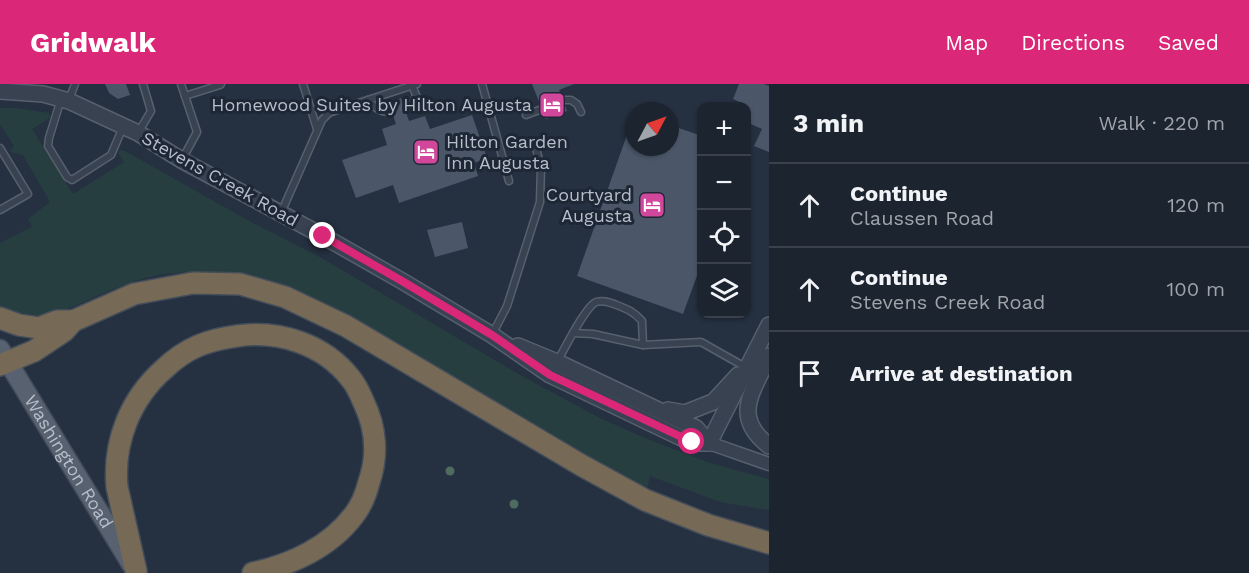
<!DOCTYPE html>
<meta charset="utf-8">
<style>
body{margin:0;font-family:"Work Sans",sans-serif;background:#29303c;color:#f1f3f6}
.controls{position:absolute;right:18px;top:18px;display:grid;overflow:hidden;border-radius:12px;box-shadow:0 2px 4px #0004}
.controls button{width:54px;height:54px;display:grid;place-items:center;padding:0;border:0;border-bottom:2px solid #3a414c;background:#1c2430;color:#f1f3f6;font:30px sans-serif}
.compass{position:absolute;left:625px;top:18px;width:54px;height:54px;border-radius:50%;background:#1c2430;box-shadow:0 2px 4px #0004;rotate:49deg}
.stop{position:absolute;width:18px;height:18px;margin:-14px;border:4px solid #db2777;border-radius:50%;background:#fff}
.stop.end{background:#db2777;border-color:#fff;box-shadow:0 2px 6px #0008}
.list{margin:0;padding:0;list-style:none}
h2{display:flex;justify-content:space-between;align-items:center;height:78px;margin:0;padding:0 24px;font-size:26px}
h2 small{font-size:20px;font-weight:400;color:#a0a4ab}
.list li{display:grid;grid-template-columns:39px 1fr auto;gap:18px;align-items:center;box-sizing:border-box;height:84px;padding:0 24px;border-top:2px solid #3a414c}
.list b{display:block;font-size:22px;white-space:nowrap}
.list p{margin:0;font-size:20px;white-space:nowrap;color:#a0a4ab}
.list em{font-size:20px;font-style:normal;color:#a0a4ab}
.icon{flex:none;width:33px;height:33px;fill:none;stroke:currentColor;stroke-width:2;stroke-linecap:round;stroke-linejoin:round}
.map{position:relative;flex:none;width:769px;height:489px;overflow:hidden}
header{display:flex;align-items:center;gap:36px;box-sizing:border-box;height:84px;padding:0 30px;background:#db2777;color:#fff}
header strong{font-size:28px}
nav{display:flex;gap:33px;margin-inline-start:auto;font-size:21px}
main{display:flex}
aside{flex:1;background:#1c2430}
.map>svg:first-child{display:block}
</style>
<header>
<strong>Gridwalk</strong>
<nav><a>Map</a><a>Directions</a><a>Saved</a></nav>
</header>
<main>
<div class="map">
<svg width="769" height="489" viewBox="0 0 769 489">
<rect width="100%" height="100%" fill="#253040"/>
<path fill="#273e41" d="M0 24H17L49 29 50 33 47 36 32 45 73 110 124 78 118 69 120 66 125 67 244 134 320 173 522 292 600 334 645 354 710 379 769 395V426L720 418 650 392 647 405 229 190C202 188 173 186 146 194 107 204 72 227 33 236L32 232C21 233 7 228 0 221V159L32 143 28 135 50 118 23 71 13 69 10 67 14 62 0 40Z"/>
<g fill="#4b5769">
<polygon points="105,0 126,0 130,11 118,15 109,9"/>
<polygon points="532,0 574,0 559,6 567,27 546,35"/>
<polygon points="739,0 764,0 769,2 769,68 754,62 762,45 746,38 746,21 733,15"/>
<polygon points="401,14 409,37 425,32 430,45 472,31 487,74 474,79 478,92 399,119 393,101 356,114 342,76 387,61 382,45 396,40 389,19"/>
<polygon points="634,31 634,63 670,63 670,41 702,52 702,178 683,230 577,192"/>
<polygon points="462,138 468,164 435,173 427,146"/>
</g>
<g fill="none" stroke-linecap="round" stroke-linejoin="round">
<defs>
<g id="service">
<polyline points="181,0 197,48 183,74"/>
<polyline points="303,0 317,45"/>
<polyline points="482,0 509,97"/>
<polyline points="185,12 220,1 221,0"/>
<polyline points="61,15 49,54 48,62 67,93 72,96 111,71 123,43"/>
<polyline points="69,16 75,0"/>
<path d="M368 16C375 24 381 29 392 28"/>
<polyline points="562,16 571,16 577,20 581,28"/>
<polyline points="405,24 413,19 416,11 412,1"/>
<polyline points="526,31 542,25"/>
<polyline points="138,49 151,27 143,0"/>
<polyline points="0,64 28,110 0,126"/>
<polyline points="281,129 322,36 329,29 337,26 417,0"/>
<polyline points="573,249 593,250 643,261 701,258 747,284"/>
<polyline points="492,251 507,222 540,118 541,83 534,57"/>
<path d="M557 278C564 266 585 223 596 218 603 216 608 218 614 220 627 225 633 227 642 237L643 261"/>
</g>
<polyline id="minor" points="709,359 769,380"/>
<g id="tertiary">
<polyline points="0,7 43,10 69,17 138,49 183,77 323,152 402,197 492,251 550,291 692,359 709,359"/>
<polyline points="518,262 557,278 696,344 709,359"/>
<path d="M769 272C753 308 731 332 769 362"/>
<polyline points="668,326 685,329 713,318 738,291"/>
<polyline points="709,359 769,241"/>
</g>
<g id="primary">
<path id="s1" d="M0 265 131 480"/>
</g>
<g id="motorway">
<polyline points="0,234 19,241 39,244 57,237 73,237"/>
<polyline points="0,281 34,267 64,247 73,237 134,210 193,199 240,200 285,213 346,242 581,381 645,416 708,441 769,459"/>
<path d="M136 487 117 403C113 358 130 315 164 285 186 264 207 256 237 252 279 246 324 260 351 295 357 302 360 310 364 319 376 344 378 372 369 398 366 410 361 422 354 431 330 463 291 481 253 489"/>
</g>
</defs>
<use href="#service" stroke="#57606d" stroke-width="9"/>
<use href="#minor" stroke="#57606d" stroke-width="15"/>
<use href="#tertiary" stroke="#57606d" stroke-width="18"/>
<use href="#primary" stroke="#434b59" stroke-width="21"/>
<use href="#motorway" stroke="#444d5a" stroke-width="24"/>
<use href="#service" stroke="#394250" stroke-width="6"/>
<use href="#minor" stroke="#394250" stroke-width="12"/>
<use href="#tertiary" stroke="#394250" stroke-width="15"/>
<use href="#primary" stroke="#586170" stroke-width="18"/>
<use href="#motorway" stroke="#766a56" stroke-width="21"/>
</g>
<g fill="#4d6b5f">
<circle cx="450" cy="387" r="4.5"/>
<circle cx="514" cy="420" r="4.5"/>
</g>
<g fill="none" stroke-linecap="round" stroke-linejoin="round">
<polyline stroke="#db2777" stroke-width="8" points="323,152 402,197 492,251 550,291 692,358"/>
</g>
<defs>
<symbol id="hotel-square" viewBox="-11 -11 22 22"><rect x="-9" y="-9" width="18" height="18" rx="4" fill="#d1479c" stroke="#1e2735"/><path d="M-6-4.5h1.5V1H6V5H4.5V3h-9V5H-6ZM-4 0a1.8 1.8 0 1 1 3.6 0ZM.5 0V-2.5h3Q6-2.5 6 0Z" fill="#fff"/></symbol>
</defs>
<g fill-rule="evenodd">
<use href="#hotel-square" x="537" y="6" width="30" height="30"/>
<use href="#hotel-square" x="411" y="53" width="30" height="30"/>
<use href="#hotel-square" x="637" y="106" width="30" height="30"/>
</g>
<g text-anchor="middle" stroke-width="6" stroke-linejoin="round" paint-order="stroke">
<g font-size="18" fill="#b6beca" stroke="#1e2735" text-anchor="end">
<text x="532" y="27">Homewood Suites by Hilton Augusta</text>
<text x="446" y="64" text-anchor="start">Hilton Garden<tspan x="446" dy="21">Inn Augusta</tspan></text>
<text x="632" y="117">Courtyard<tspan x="632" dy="21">Augusta</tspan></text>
</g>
<g font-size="18" fill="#b6beca" stroke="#1e2735">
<text transform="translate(220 95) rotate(29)" y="6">Stevens Creek Road</text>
<text dy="6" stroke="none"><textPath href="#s1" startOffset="132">Washington Road</textPath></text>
</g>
</g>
</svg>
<div class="controls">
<button>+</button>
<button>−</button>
<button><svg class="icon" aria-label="locate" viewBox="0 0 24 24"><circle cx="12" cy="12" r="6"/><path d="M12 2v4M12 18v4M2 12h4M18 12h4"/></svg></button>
<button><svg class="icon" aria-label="layers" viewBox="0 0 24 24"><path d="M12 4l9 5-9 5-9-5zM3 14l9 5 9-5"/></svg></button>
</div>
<svg class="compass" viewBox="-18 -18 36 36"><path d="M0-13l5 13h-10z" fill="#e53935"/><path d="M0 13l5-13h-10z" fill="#a0a4ab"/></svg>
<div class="stop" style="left:692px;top:358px"></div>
<div class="stop end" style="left:323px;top:152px"></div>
</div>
<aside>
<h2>3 min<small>Walk · 220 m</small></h2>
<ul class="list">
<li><svg class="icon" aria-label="ahead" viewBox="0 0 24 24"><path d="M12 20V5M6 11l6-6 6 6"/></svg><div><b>Continue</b><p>Claussen Road</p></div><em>120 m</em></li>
<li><svg class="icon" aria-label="ahead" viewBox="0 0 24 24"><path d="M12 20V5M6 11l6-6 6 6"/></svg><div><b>Continue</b><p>Stevens Creek Road</p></div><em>100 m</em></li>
<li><svg class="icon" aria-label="arrive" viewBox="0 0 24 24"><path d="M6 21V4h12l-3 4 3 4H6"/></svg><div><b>Arrive at destination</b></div></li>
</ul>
</aside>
</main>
